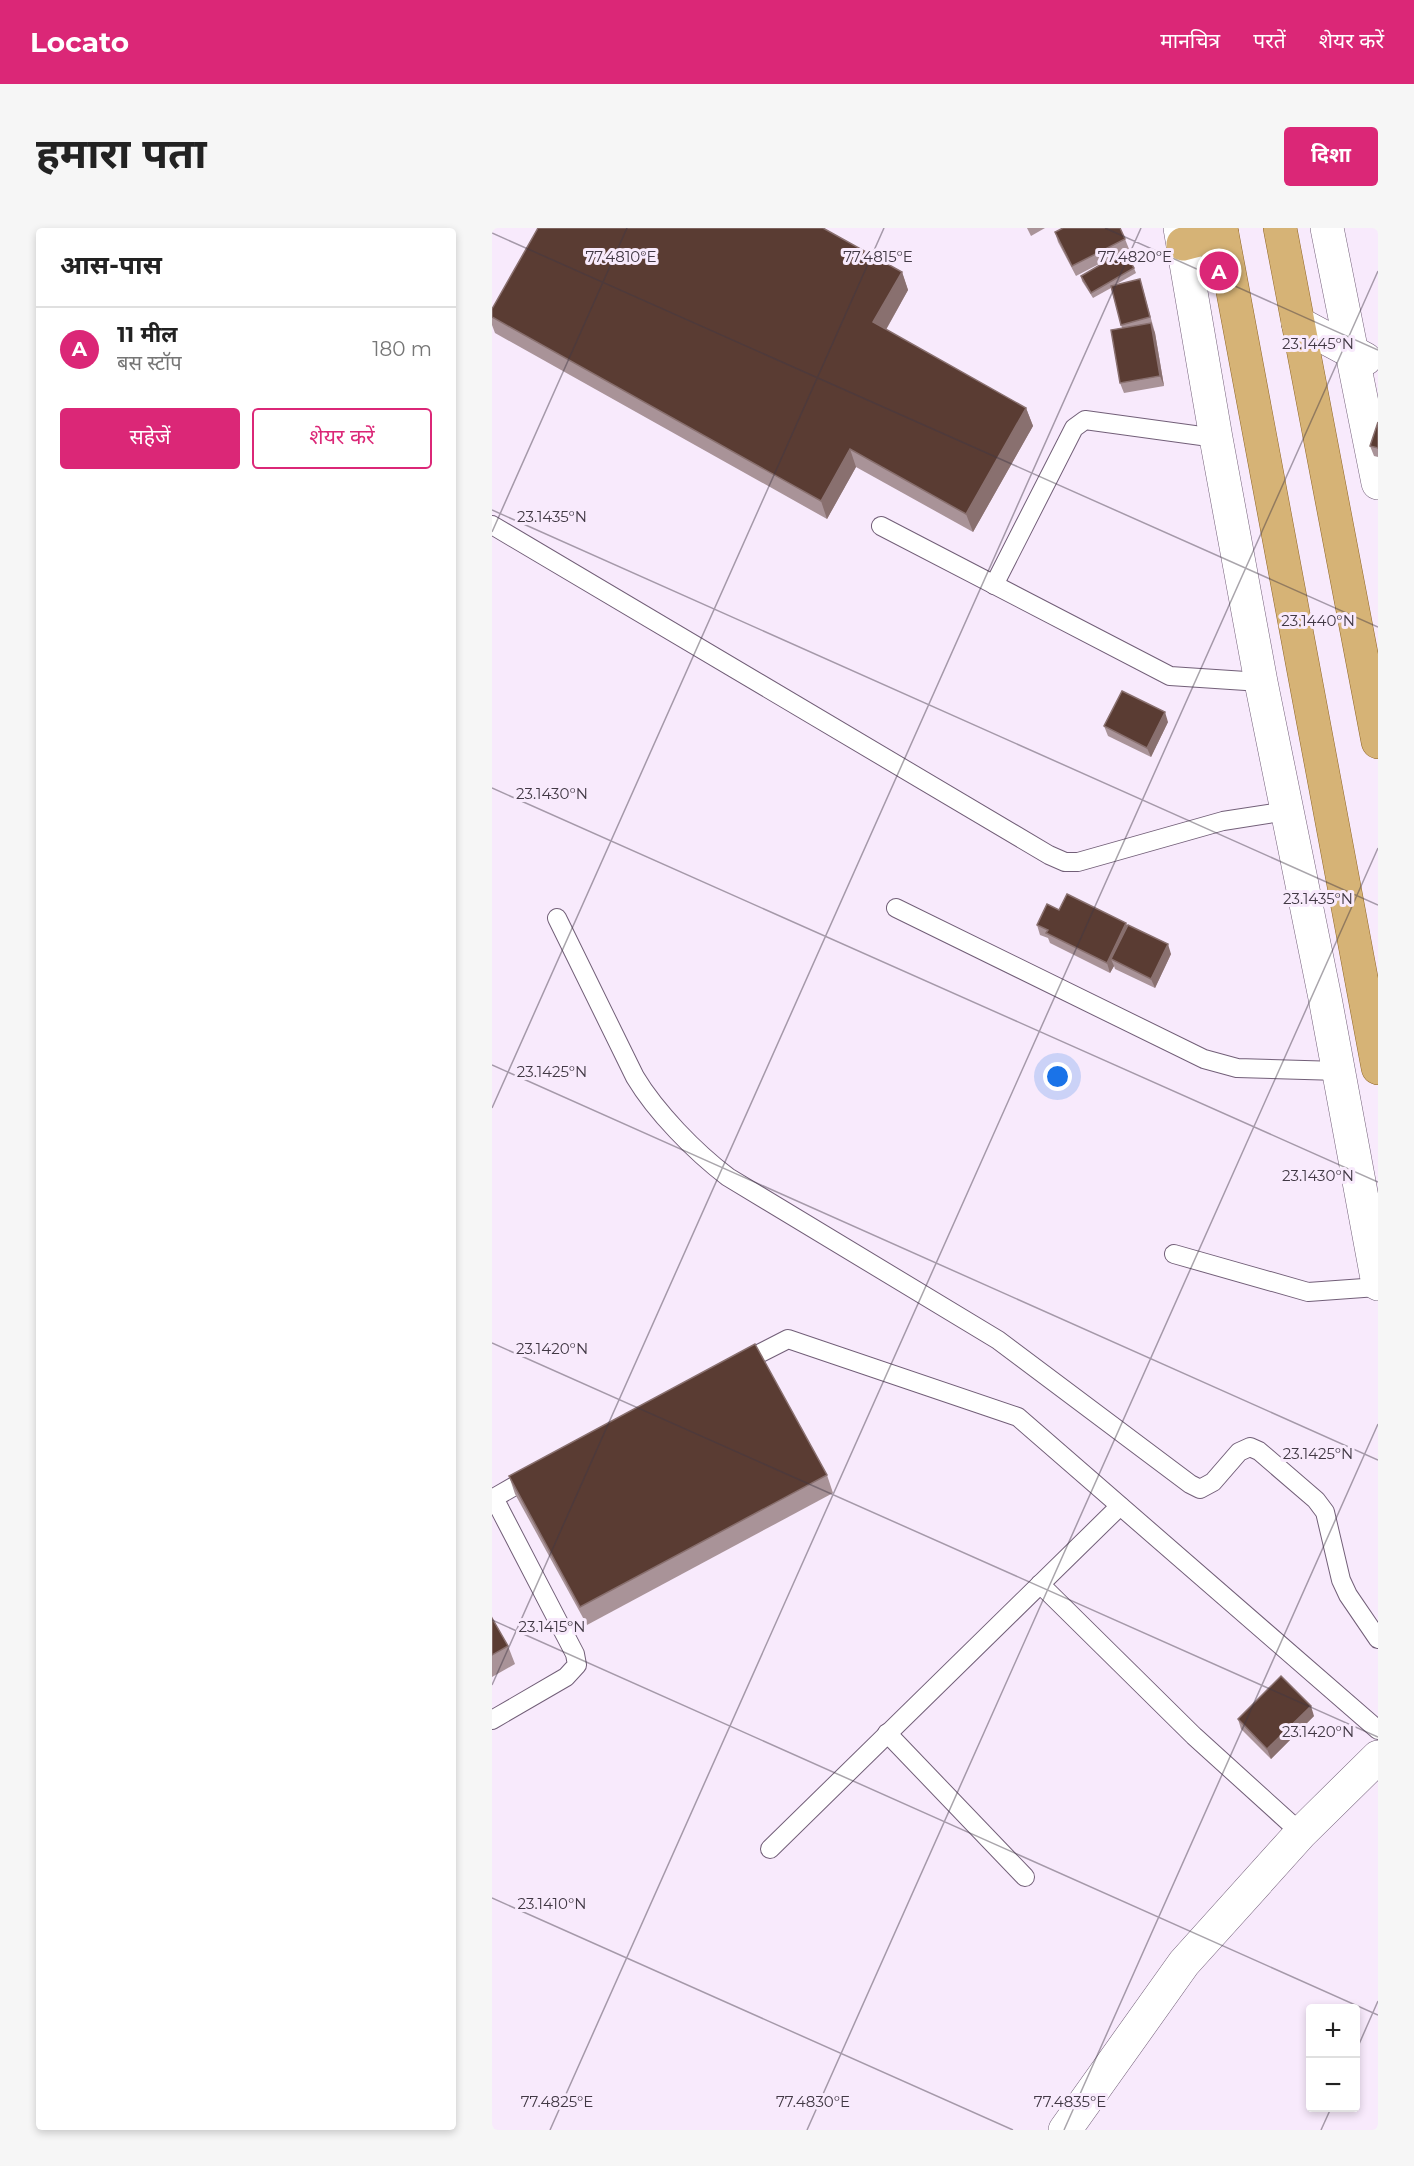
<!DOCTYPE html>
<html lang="hi">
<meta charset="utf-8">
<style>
body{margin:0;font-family:Montserrat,"Noto Sans Devanagari",sans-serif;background:#f6f6f6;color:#222}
.controls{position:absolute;right:18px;bottom:18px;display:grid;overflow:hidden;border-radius:6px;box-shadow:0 3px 9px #0003}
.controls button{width:54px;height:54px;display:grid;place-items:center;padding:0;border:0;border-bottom:2px solid #e0e0e0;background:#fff;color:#222;font:30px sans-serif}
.you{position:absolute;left:566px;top:849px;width:21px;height:21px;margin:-15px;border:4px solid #fff;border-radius:50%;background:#1a73e8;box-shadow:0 0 0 9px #1a73e833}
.badge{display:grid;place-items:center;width:39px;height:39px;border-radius:50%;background:#db2777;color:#fff;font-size:20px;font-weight:700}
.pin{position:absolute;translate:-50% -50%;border:3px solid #fff;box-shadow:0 2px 6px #0006}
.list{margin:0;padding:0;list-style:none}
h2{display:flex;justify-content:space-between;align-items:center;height:78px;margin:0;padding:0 24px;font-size:26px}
h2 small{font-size:20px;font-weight:400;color:#767676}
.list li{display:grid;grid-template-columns:39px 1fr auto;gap:18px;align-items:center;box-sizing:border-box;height:84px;padding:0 24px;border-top:2px solid #e0e0e0}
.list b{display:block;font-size:22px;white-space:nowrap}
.list p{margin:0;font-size:20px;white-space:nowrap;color:#767676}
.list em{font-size:20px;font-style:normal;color:#767676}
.actions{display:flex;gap:12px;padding:18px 24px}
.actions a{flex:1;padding:14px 0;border:2px solid #db2777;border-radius:6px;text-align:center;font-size:21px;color:#db2777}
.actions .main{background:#db2777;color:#fff}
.map{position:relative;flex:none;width:886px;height:1902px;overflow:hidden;border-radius:6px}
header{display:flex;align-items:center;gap:36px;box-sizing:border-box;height:84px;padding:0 30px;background:#db2777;color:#fff}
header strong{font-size:28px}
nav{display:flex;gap:33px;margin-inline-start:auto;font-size:21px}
.intro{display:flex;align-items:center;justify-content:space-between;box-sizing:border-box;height:144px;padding:0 36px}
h1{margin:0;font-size:42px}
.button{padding:15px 27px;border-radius:6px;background:#db2777;color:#fff;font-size:21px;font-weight:700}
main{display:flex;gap:36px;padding:0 36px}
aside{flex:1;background:#fff;border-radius:6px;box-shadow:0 3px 9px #0003}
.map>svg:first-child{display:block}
</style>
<header>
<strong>Locato</strong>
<nav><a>मानचित्र</a><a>परतें</a><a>शेयर करें</a></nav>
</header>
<div class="intro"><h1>हमारा पता</h1><a class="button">दिशा</a></div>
<main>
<aside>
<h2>आस-पास<small></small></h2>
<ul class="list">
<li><span class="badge">A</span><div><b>11 मील</b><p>बस स्टॉप</p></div><em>180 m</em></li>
</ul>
<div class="actions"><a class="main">सहेजें</a><a>शेयर करें</a></div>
</aside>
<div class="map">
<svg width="886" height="1902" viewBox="0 0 886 1902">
<rect width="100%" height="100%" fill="#f8eafc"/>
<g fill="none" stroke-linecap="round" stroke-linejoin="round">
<defs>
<g id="service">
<polyline points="0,297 557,627 573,634 586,634 731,593 795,583"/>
<polyline points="389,298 678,448 769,454"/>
<polyline points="502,357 582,200 593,192 724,210"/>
<polyline points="404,680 712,831 745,840 847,843"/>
<path d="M65 690 143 849C164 884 203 924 236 949L506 1112 698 1256 708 1261 721 1254 747 1224 758 1219 767 1223 824 1272 833 1284 849 1352 856 1367 886 1411"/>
<polyline points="682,1026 816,1064 886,1059"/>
<polyline points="247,1136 296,1111 526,1189 886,1502"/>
<polyline points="0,1271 40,1248"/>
<polyline points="548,1356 702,1508 809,1605"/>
<polyline points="0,1492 74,1449 85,1437 83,1426 2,1270"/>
<polyline points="395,1505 533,1649"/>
<polyline points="278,1621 628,1278"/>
</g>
<g id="tertiary">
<polyline points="688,0 724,210 769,454 833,770 886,1056"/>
<polyline points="835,0 886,255"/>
<polyline points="806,95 873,131"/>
<polyline points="573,1902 692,1735 809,1605 886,1529"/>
</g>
<g id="primary">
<polyline points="729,0 886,840"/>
<polyline points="788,0 886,514"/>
<polyline points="691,16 730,6"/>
</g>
</defs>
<use href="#service" stroke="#725f78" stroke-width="20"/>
<use href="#tertiary" stroke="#725f78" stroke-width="34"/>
<use href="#primary" stroke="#906729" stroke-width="34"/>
<use href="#service" stroke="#fff" stroke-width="18"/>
<use href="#tertiary" stroke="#fff" stroke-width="33"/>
<use href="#primary" stroke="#d6b376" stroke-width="33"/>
</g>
<g fill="#a99398">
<polygon points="535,0 553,0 539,8"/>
<polygon points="563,4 633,11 637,21 632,23 642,40 644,45 623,57 648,51 651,61 663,105 672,158 632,165 628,155 630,100 619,60 601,70 590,53 589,48 628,25 584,48 566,14"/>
<polygon points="410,44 416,62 394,102 534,180 541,198 481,304 364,239 335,291 3,105 0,97 0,81"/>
<polygon points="886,194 886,229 882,228 878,218"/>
<polygon points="676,494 659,529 616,508 612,498"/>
<polygon points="567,682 635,699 679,726 663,760 623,741 622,738 618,745 558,715 556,710 548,707 545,697"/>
<polygon points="335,1247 341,1265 95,1397 23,1266 17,1248"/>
<polygon points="0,1390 16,1418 23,1436 0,1449"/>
<polygon points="822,1488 779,1531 749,1501 746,1491"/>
</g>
<g fill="#89706f">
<polygon points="410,44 416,62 388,112 381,94"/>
<polygon points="659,95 663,105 672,158 668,148"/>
<polygon points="534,180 541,198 481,304 474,286"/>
<polygon points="358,221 364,239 335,291 329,273"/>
<polygon points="673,484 676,494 659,529 655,520"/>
<polygon points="634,695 638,705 619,731 622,738 618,745 615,735"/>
<polygon points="676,716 679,726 663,760 659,751"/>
<polygon points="819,1478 822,1488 779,1531 775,1521"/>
</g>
<g fill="#5a3c33" stroke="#89706f" stroke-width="1.5">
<polygon points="46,0 331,0 410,44 381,94 534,180 474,286 358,221 329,273 0,89 0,81"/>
<polygon points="571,0 628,0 633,11 580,38 563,4"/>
<polygon points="632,23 642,40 599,65 589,48"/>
<polygon points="648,51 658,89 629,97 619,58"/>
<polygon points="659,95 668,148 628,155 619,102"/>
<polygon points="886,194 886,220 878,218"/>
<polygon points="630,463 673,484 655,520 612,498"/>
<polygon points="575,666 634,695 615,735 554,705 556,702 545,697 555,676 567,682"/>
<polygon points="636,697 676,716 659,751 619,731"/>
<polygon points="263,1116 335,1247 88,1379 17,1248"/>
<polygon points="0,1390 16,1418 0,1427"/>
<polygon points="789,1448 819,1478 775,1521 746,1491"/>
</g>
<path fill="none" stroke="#413844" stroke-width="1.5" stroke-opacity="0.45" d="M613 0 886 122M0 5 886 399M0 282 886 677M0 304 135 0M0 560 886 954M0 837 886 1232M0 880 392 0M0 1115 886 1509M0 1392 886 1787M0 1457 649 0M0 1670 521 1902M864 1823 886 1773M58 1902 886 43M315 1902 886 620M572 1902 886 1196M829 1902 839 1880"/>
<g font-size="15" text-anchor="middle" fill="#413844" stroke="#f8eafc" stroke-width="6" stroke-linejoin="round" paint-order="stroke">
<text x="129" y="34">77.4810°E</text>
<text x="386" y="34">77.4815°E</text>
<text x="643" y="34">77.4820°E</text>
<text x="826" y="121">23.1445°N</text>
<text x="60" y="294">23.1435°N</text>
<text x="826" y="398">23.1440°N</text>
<text x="60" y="571">23.1430°N</text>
<text x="826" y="676">23.1435°N</text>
<text x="60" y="849">23.1425°N</text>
<text x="826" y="953">23.1430°N</text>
<text x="60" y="1126">23.1420°N</text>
<text x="826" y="1231">23.1425°N</text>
<text x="60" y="1404">23.1415°N</text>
<text x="826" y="1509">23.1420°N</text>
<text x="60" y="1681">23.1410°N</text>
<text x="65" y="1879">77.4825°E</text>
<text x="321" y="1879">77.4830°E</text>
<text x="578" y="1879">77.4835°E</text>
</g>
</svg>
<div class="controls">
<button>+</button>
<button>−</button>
</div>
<div class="you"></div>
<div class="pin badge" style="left:727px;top:43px">A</div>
</div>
</main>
